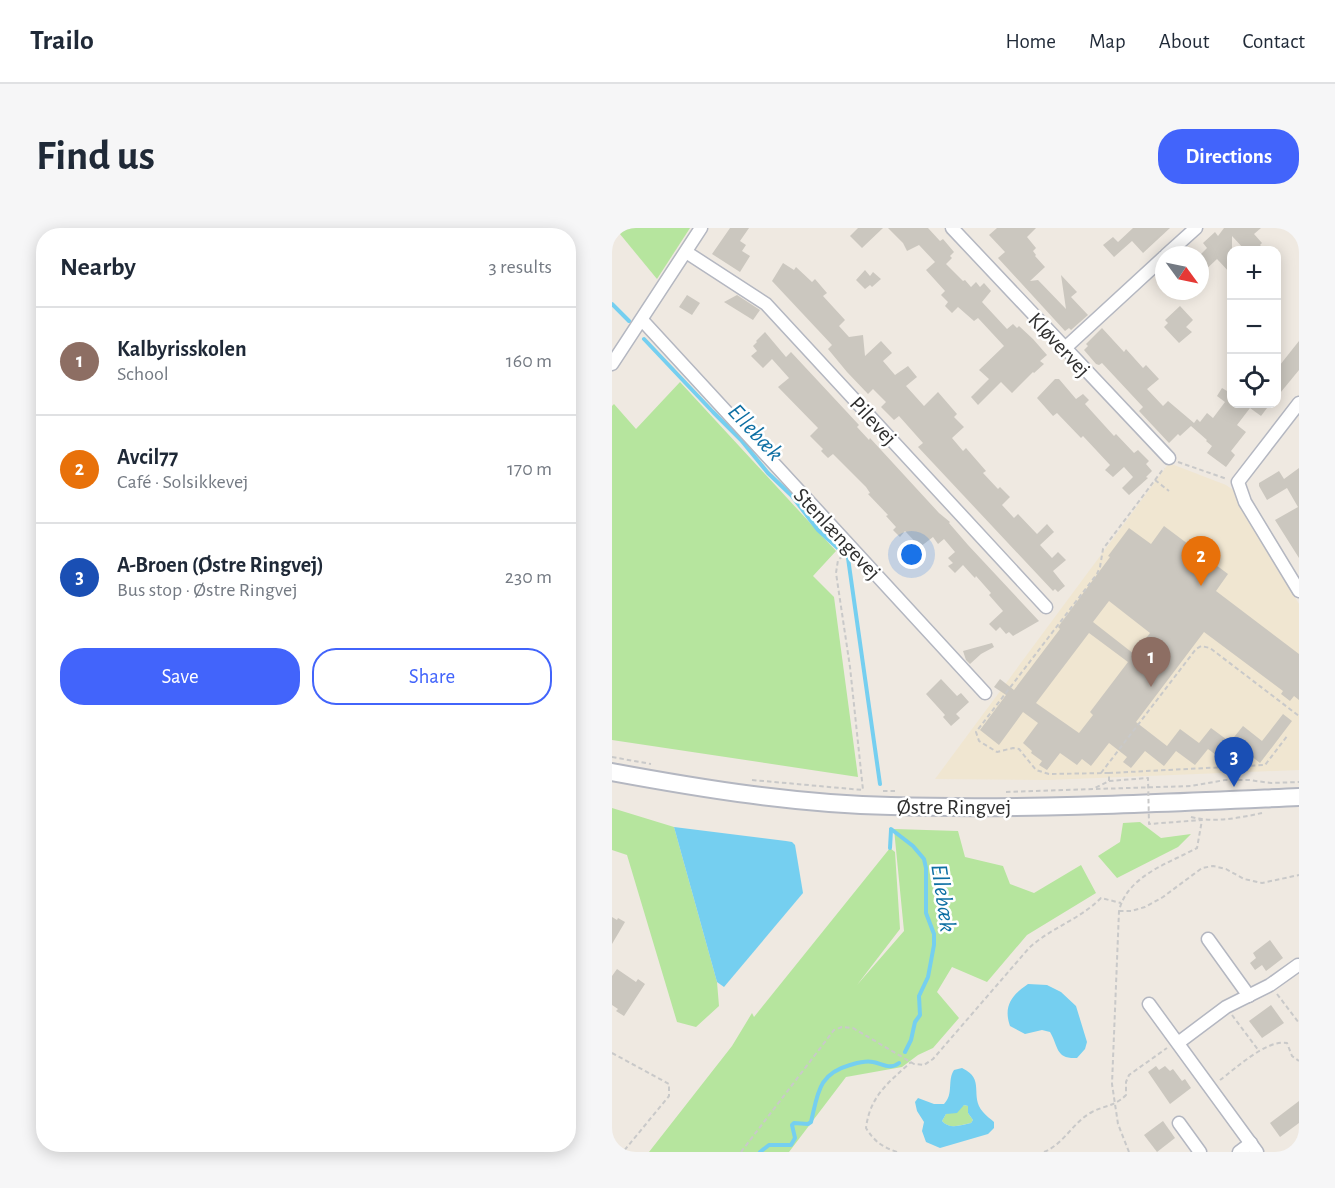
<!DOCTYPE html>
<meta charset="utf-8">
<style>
body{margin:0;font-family:"Alegreya Sans",sans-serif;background:#f6f6f7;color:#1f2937}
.controls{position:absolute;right:18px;top:18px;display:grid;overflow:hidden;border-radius:12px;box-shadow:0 3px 15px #0003}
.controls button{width:54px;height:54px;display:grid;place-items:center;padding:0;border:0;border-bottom:2px solid #e0e1e3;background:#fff;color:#1f2937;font:30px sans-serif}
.compass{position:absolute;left:543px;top:18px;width:54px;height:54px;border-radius:50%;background:#fff;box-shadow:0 3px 15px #0003;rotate:123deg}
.you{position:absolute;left:300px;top:327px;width:21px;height:21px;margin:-15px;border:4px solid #fff;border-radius:50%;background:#1a73e8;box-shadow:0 0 0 9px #1a73e833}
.badge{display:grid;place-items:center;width:39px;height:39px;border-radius:50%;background:#4264fb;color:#fff;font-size:20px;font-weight:700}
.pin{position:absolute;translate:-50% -50px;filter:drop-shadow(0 2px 3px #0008)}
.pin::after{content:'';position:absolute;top:32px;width:21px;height:18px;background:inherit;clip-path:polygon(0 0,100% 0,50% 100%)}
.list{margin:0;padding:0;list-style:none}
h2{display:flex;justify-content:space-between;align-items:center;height:78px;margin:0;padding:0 24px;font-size:26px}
h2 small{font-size:20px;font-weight:400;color:#747a83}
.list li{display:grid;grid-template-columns:39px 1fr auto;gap:18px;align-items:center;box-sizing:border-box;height:108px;padding:0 24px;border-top:2px solid #e0e1e3}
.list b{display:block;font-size:22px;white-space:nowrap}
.list p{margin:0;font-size:20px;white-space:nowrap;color:#747a83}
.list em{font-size:20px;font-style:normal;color:#747a83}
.actions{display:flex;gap:12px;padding:18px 24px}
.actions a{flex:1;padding:14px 0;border:2px solid #4264fb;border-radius:24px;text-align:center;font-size:21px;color:#4264fb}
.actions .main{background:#4264fb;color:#fff}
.icon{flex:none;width:33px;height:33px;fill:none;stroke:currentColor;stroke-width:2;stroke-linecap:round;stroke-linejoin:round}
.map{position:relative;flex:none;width:687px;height:924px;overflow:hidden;border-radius:24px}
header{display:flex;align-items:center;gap:36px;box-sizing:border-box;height:84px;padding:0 30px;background:#fff;border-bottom:2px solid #e0e1e3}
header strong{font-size:28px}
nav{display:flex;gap:33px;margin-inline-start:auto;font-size:21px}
.intro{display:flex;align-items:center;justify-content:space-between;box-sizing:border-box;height:144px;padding:0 36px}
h1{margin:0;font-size:42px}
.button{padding:15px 27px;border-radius:24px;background:#4264fb;color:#fff;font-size:21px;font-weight:700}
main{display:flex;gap:36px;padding:0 36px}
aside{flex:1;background:#fff;border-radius:24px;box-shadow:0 3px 15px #0003}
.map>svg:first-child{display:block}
</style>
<header>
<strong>Trailo</strong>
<nav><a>Home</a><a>Map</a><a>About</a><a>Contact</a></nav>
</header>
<div class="intro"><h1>Find us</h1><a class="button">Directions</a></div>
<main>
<aside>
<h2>Nearby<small>3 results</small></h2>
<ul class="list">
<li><span class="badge" style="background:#8d6e63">1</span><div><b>Kalbyrisskolen</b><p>School</p></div><em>160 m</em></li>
<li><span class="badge" style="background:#e8710a">2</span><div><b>Avcil77</b><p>Café · Solsikkevej</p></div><em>170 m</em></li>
<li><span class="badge" style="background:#1a4fb4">3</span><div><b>A-Broen (Østre Ringvej)</b><p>Bus stop · Østre Ringvej</p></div><em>230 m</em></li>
</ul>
<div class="actions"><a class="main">Save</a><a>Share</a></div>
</aside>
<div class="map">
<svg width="687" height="924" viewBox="0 0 687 924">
<rect width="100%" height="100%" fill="#efe9e1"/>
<polygon fill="#f0e6d1" points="557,235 614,257 624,264 628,277 687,376 687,542 436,552 323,551"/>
<g fill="#b6e59e">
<polygon points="3,0 78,0 45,51"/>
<polygon points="68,154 224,323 201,348 222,369 246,549 0,512 0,178 2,176 24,201"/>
<polygon points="0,580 62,599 105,754 107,778 84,799 65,794 15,627 0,622"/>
<polygon points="528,594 549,610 579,606 566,619 505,650 486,628 508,614 511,595"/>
<polygon points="282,601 346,603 353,629 391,638 398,656 422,665 469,637 484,665 415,707 375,754 340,739 325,764 347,790 321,820 306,827 290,839 234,849 177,924 37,924 120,818 140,785 142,789 278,620 283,624 288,701 245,757 292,703"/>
<path d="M352 877 356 878V885L361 892 359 895C348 897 338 902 330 893L334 886Z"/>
</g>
<g fill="#75cff0" fill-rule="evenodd">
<polygon points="62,599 174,613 180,614 183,617 191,665 112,759 105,754"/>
<path d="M416 756 435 757 449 764 464 778 475 814 473 821 465 830C443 831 447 819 438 804L430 802 413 806 398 798C391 778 400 767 416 756Z"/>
<path d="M350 840C374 851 357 868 371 884 374 888 379 891 382 894V900L376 906 328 920 314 914 310 903 312 894 305 883 303 874 306 870 322 876H332C342 866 335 852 342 842ZM352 877 356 878V885L361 892 359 895C349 897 338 902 330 893L334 886 345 885Z"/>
</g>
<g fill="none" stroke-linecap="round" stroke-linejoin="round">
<g stroke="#75cff0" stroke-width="4">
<polyline points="0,76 17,93"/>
<polyline points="32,111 101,184 129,212 156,245 180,268 206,302 229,323"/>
<polyline points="236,330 268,556"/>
<polyline points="279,601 301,618 312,631 314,640 314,685 322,706 322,717 316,749 307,768 308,787 303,794 299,812 293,824"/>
<polyline points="278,620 279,602"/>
<path d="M148 924 157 917H179L183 910 180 897 182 895 196 896 199 894C206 865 206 846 238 837 245 835 253 832 261 834 271 836 278 842 287 835"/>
</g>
</g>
<g fill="#cbc7bf" fill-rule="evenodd">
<polygon points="118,0 137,0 128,13 134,17 130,23 138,28 128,44 100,26"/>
<polygon points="246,0 271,0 250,20 238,8"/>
<polygon points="276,0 316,0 328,13 331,11 342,24 338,28 340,30 334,36 351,53 353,52 359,59 364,54 368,59 372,55 379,63 370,74 395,101 401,96 405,100 407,98 421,111 435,127 428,133 432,136 422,145 421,144 400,165 389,154 366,177 359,169 377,151 367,142 392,118 366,90 362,93 346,79 340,85 333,78 336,74 329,67 333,63 314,42 323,34 307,17 295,23 291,15"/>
<polygon points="385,0 424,0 415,9 424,20 421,23 424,27 423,28 433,39 418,53 426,52 454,81 449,47 465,64 459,69 476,87 459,102 457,100 453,103 386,30 393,24 377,7"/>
<polygon points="521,0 558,0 531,25 520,13 502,29 491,17 501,9 506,14"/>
<polygon points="612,0 649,0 642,6 650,15 648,17 653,22 633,22 620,8 620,47 605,31 588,47 588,27 595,20 591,15 603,4 606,8"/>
<polygon points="171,35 182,42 184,39 200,54 203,51 215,65 211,68 233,92 227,98 237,109 251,107 253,128 269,113 280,125 271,133 283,147 296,138 305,149 294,158 312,178 326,164 345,186 342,189 352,199 340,210 351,223 354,220 374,243 371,245 386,261 388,259 398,269 390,277 402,290 406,286 425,306 435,296 442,304 428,317 440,330 446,324 454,332 441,343 453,358 446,364 443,361 441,363 306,219 311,215 287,188 282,192 269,179 274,174 261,161 256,166 235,144 216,121 220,117 160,53"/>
<polygon points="253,42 258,48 261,44 269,51 260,59 258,57 253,61 244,52"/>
<polygon points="75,67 88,75 80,87 67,79"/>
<polygon points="125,67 148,82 141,92 112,74"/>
<polygon points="568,78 581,92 574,99 580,104 567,115 552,99 556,95 553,92"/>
<polygon points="490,100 512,124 514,121 531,140 534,137 547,151 535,161 551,178 556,173 582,195 585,191 588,194 595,185 601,190 613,174 605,168 610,160 620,166 620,176 658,176 649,188 638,180 625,197 634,204 619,223 623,227 614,239 595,225 600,218 594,213 595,212 579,198 568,208 566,206 557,215 527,183 531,179 490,135 487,137 484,136 472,122 476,118 474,116"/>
<polygon points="153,104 174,129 179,124 247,197 245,199 257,212 258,210 327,285 338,294 337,295 356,317 427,393 401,408 397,404 394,406 388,399 384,403 377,396 391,383 377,367 379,365 364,348 363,350 360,347 351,337 343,345 336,338 341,335 336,330 343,324 332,311 326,316 321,309 308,319 293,303 288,309 281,302 284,299 274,288 276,287 256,266 258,265 254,259 221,226 216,230 209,223 211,221 198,208 206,200 166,159 177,150 160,131 151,140 139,128 145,123 141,118 145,114 144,113"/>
<polygon points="687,113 687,142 664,170 664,142"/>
<polygon points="443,151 447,151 464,171 471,166 477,172 473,176 502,208 504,206 522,225 526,222 537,233 534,236 540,243 534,249 536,250 517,267 510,260 521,249 512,239 501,249 493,242 498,237 471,208 469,210 445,185 441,188 425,170"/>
<polygon points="687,240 687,330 663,292 686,279 675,260 655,272 647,258 647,255 667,243 672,251"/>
<path d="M552 298 616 346 604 363 687 426V472L682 468 678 473 669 466 671 463 592 404 524 494 555 518 568 501 587 515 599 500 618 514 631 498 650 513 671 486 680 493 648 535 629 520 616 536 596 521 583 537 564 523 552 538 533 523 519 540 511 534 515 529 497 515 479 538 470 531 465 537 448 525 435 542 427 537 430 533 419 525 420 523 411 515 426 495 411 484 387 517 368 502 394 467 382 459 388 451 402 462 448 401 446 399 498 329 496 328 517 300 539 316ZM497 373 538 405 522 426 481 394ZM477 405 516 434 478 484 481 487 467 505 424 475Z"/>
<polygon points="380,415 382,419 369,426 358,436 354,432 351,423"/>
<polygon points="329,451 345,468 349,465 357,474 344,486 348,490 339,498 331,489 333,487 314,466"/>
<polygon points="0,689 5,692 6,690 13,694 0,716"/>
<polygon points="658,712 671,730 654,743 650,737 643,742 638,735 644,730 641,725"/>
<polygon points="5,741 24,754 26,751 33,756 12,788 4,783 6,781 0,777 0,748"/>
<polygon points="659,777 672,795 650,810 637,793"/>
<polygon points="544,838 547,842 553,838 558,843 561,841 570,853 573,851 579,860 558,876 536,844"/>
<polygon points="687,873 687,895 668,909 658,895"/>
<polygon points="551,893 563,910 545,924 532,907"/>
</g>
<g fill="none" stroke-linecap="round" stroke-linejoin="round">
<defs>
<g id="street">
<polyline points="340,0 557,230"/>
<polyline points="74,24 154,76 434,379"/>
<polyline points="554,27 584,0"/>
<polyline points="30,92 373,465"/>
<polyline points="452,121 552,29"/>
<polyline points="0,136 89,0"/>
<polyline points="687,175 626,254 633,274 687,363"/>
<polyline points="596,711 637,768"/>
<polyline points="537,776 645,924"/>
<polyline points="566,815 614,779 658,757 686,737"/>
<polyline points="567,895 588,924"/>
<polyline points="627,924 639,915"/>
</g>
<path id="secondary" d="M0 544C92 561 185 576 279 578 415 582 551 575 687 569"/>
</defs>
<use href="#street" stroke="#b4b7c1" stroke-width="15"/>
<use href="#secondary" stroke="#b4b7c1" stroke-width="20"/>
<g stroke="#c9c9c9" stroke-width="2" stroke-dasharray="4.5 3" stroke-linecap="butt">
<polyline points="566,234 615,251"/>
<polyline points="543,252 557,263"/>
<polyline points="231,328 226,332 224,345 238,439 251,562"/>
<polyline points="0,529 39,536"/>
<polyline points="489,545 584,421 589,418 598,420 687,488"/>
<polyline points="497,545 437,546 424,542 407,521 401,520 385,524 367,513 364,504 485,346 488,339 491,321 552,240"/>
<polyline points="140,552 251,562"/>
<polyline points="484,561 579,558 613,552 637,552 659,555 687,554"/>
<polyline points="271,563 284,563"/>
<polyline points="394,564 481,561 497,553 497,545 653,537 676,507"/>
<path d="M579 589C602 595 627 590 650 585"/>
<polyline points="507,683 519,683 533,679 551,669 590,640 601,638 614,641 632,651 650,655 687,647"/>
<polyline points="665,766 687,795"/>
<polyline points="620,787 647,823"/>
<polyline points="0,825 57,856 57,868 11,924"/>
<path d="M608 852C623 841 655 811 675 815L680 828 687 833"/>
<path d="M129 924 222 802 230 799 241 800 302 836 312 837 321 831 417 720C440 699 467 692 489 670L509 675"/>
<path d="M285 924C270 919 262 913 254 900 258 868 276 855 299 834"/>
<path d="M432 924C452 916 461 894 480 884 493 877 502 879 514 867V854L517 847 555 820"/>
<path d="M517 924 506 896 500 856 507 683C515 648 557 635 585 620L590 592"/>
</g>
<use href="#street" stroke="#fff" stroke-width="12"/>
<use href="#secondary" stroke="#fff" stroke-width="16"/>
<polyline stroke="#c9c9c9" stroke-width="2" stroke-dasharray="4.5 3" stroke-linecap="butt" points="497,553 536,550 537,596 590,592"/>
</g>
<g text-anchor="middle" stroke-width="5" stroke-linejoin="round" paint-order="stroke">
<g font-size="22" fill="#2e2e2e" stroke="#fff">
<text transform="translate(448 116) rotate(47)" y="8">Kløvervej</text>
<text transform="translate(262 192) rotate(47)" y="8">Pilevej</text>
<text transform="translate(226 305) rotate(47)" y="8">Stenlængevej</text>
<text x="342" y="586">Østre Ringvej</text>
</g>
<g font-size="24" font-style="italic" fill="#0d6fa3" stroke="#fff">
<text transform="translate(144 204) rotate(47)" y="8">Ellebæk</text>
<text transform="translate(332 670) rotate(82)" y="8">Ellebæk</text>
</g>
</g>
</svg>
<div class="controls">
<button>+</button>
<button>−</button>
<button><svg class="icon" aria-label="locate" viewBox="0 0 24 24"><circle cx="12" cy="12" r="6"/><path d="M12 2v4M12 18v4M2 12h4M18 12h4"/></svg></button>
</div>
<svg class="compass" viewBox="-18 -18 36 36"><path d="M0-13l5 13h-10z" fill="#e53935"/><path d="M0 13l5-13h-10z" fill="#747a83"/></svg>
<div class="you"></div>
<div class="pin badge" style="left:539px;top:459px;background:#8d6e63">1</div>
<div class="pin badge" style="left:589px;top:358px;background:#e8710a">2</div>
<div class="pin badge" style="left:622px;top:559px;background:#1a4fb4">3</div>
</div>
</main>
